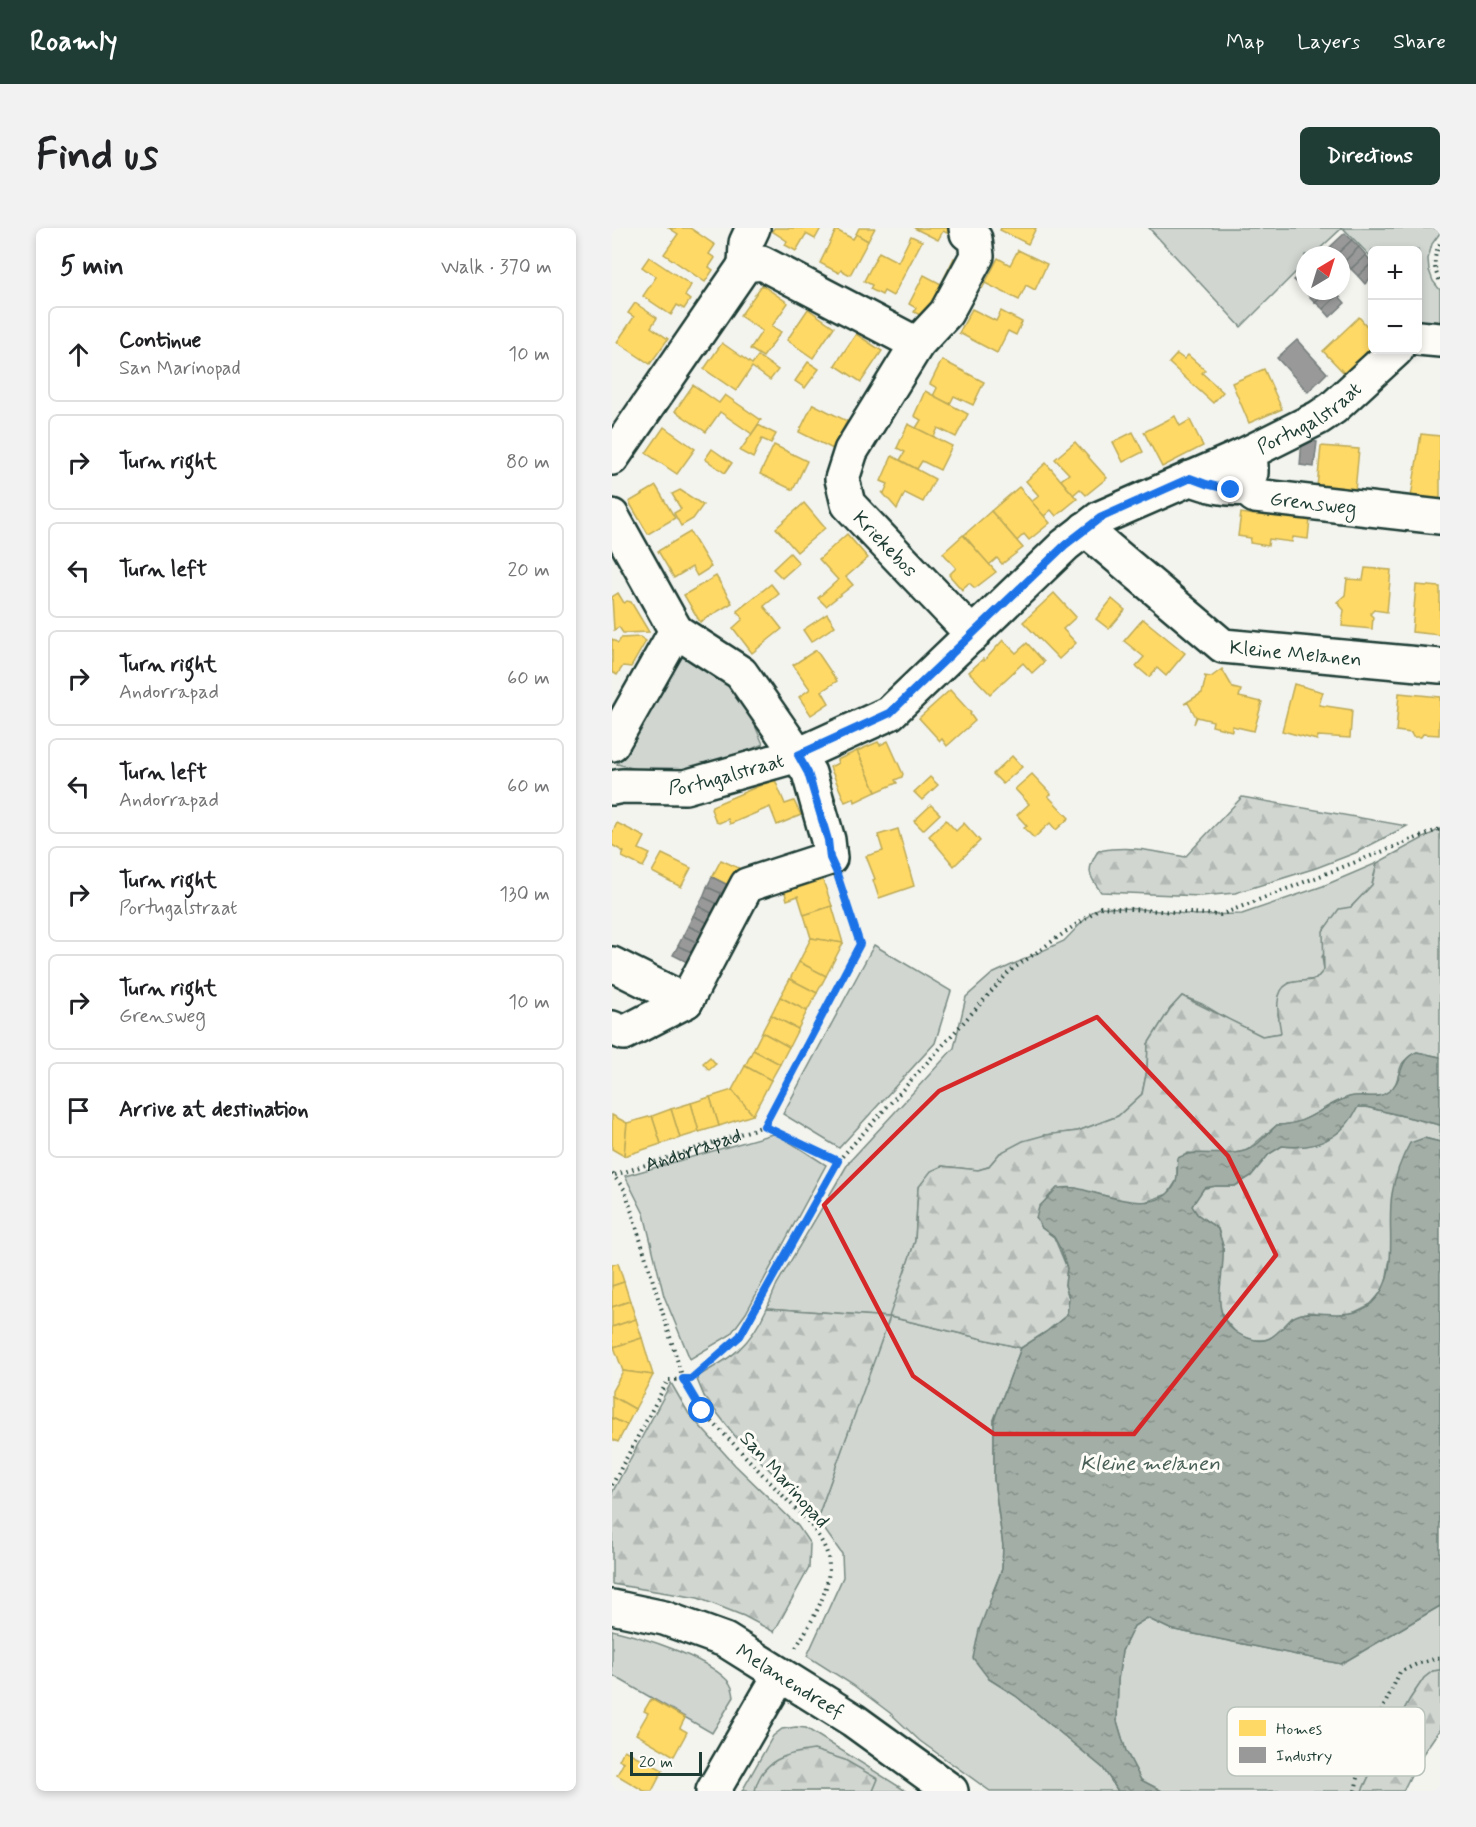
<!DOCTYPE html>
<meta charset="utf-8">
<style>
body{margin:0;font-family:Mynerve,sans-serif;background:#f2f2f2;color:#202124}
.controls{position:absolute;right:18px;top:18px;display:grid;overflow:hidden;border-radius:9px;box-shadow:0 3px 9px #0003}
.controls button{width:54px;height:54px;display:grid;place-items:center;padding:0;border:0;border-bottom:2px solid #e0e0e0;background:#fff;color:#202124;font:30px sans-serif}
.compass{position:absolute;left:684px;top:18px;width:54px;height:54px;border-radius:50%;background:#fff;box-shadow:0 3px 9px #0003;rotate:38deg}
.scale{position:absolute;left:18px;bottom:15px;width:72px;box-sizing:border-box;padding-left:6px;border:3px solid #1f3d34;border-top:0;font-size:16px;line-height:21px;white-space:nowrap;color:#1f3d34;-webkit-text-stroke:4px #fdfcf7;paint-order:stroke}
.stop{position:absolute;width:18px;height:18px;margin:-14px;border:4px solid #1a73e8;border-radius:50%;background:#fff}
.stop.end{background:#1a73e8;border-color:#fff;box-shadow:0 2px 6px #0008}
.list{margin:0;padding:0;list-style:none}
h2{display:flex;justify-content:space-between;align-items:center;height:78px;margin:0;padding:0 24px;font-size:26px}
h2 small{font-size:20px;font-weight:400;color:#757577}
.list li{display:grid;grid-template-columns:39px 1fr auto;gap:18px;align-items:center;box-sizing:border-box;height:96px;margin:0 12px 12px;padding:0 12px;border:2px solid #e0e0e0;border-radius:9px}
.list b{display:block;font-size:22px;white-space:nowrap}
.list p{margin:0;font-size:20px;white-space:nowrap;color:#757577}
.list em{font-size:20px;font-style:normal;color:#757577}
.icon{flex:none;width:33px;height:33px;fill:none;stroke:currentColor;stroke-width:2;stroke-linecap:round;stroke-linejoin:round}
.map{position:relative;flex:none;width:828px;height:1563px;overflow:hidden;border-radius:9px}
header{display:flex;align-items:center;gap:36px;box-sizing:border-box;height:84px;padding:0 30px;background:#1f3d34;color:#fff}
header strong{font-size:28px}
nav{display:flex;gap:33px;margin-inline-start:auto;font-size:21px}
.intro{display:flex;align-items:center;justify-content:space-between;box-sizing:border-box;height:144px;padding:0 36px}
h1{margin:0;font-size:42px}
.button{padding:15px 27px;border-radius:9px;background:#1f3d34;color:#fff;font-size:21px;font-weight:700}
main{display:flex;gap:36px;padding:0 36px}
aside{flex:1;background:#fff;border-radius:9px;box-shadow:0 3px 9px #0003}
.map>svg:first-child{display:block}
</style>
<header>
<strong>Roamly</strong>
<nav><a>Map</a><a>Layers</a><a>Share</a></nav>
</header>
<div class="intro"><h1>Find us</h1><a class="button">Directions</a></div>
<main>
<aside>
<h2>5 min<small>Walk · 370 m</small></h2>
<ul class="list">
<li><svg class="icon" aria-label="ahead" viewBox="0 0 24 24"><path d="M12 20V5M6 11l6-6 6 6"/></svg><div><b>Continue</b><p>San Marinopad</p></div><em>10 m</em></li>
<li><svg class="icon" aria-label="right" viewBox="0 0 24 24"><path d="M7 20v-9h11M14 6l5 5-5 5"/></svg><div><b>Turn right</b></div><em>80 m</em></li>
<li><svg class="icon" aria-label="left" viewBox="0 0 24 24"><path d="M17 20v-9H6M10 6l-5 5 5 5"/></svg><div><b>Turn left</b></div><em>20 m</em></li>
<li><svg class="icon" aria-label="right" viewBox="0 0 24 24"><path d="M7 20v-9h11M14 6l5 5-5 5"/></svg><div><b>Turn right</b><p>Andorrapad</p></div><em>60 m</em></li>
<li><svg class="icon" aria-label="left" viewBox="0 0 24 24"><path d="M17 20v-9H6M10 6l-5 5 5 5"/></svg><div><b>Turn left</b><p>Andorrapad</p></div><em>60 m</em></li>
<li><svg class="icon" aria-label="right" viewBox="0 0 24 24"><path d="M7 20v-9h11M14 6l5 5-5 5"/></svg><div><b>Turn right</b><p>Portugalstraat</p></div><em>130 m</em></li>
<li><svg class="icon" aria-label="right" viewBox="0 0 24 24"><path d="M7 20v-9h11M14 6l5 5-5 5"/></svg><div><b>Turn right</b><p>Grensweg</p></div><em>10 m</em></li>
<li><svg class="icon" aria-label="arrive" viewBox="0 0 24 24"><path d="M6 21V4h12l-3 4 3 4H6"/></svg><div><b>Arrive at destination</b></div></li>
</ul>
</aside>
<div class="map">
<svg width="828" height="1563" viewBox="0 0 828 1563">
<defs>
<pattern id="forest-firs" width="22" height="20" patternUnits="userSpaceOnUse" patternTransform="scale(1.5)"><rect width="22" height="20" fill="#d1d6d1"/><path d="M5 1l3.5 6h-7zM16 11l3.5 6h-7z" fill="#b3b9b4"/></pattern>
<pattern id="water-ripples" width="26" height="14" patternUnits="userSpaceOnUse" patternTransform="scale(1.5)"><rect width="26" height="14" fill="#a3aea7"/><path d="M2 4q2-2 4 0t4 0M15 11q2-2 4 0t4 0" fill="none" stroke="#848f89"/></pattern>
</defs>
<rect width="100%" height="100%" fill="#f4f4ef"/>
<filter id="ink" filterUnits="userSpaceOnUse"><feTurbulence type="fractalNoise" baseFrequency=".0167" numOctaves="2"/><feDisplacementMap in="SourceGraphic" scale="12" xChannelSelector="R" yChannelSelector="G"/><feConvolveMatrix kernelMatrix="1 2 1 2 8 2 1 2 1" color-interpolation-filters="sRGB"/></filter>
<g filter="url(#ink)">
<g fill="#d1d6d1" stroke="#788a82" stroke-width="1.5">
<polygon points="537,0 730,0 701,27 693,27 693,35 629,99"/>
<polygon points="731,0 828,0 828,5 820,16 816,31 817,42 821,53 828,62 828,106 806,104 806,22 760,22 760,30"/>
<polygon points="71,424 127,461 151,516 70,553 5,536"/>
<polygon points="765,635 760,657 739,679 710,729 712,742 704,751 677,755 666,786 670,805 650,808 617,792 590,776 570,768 558,781 536,816 535,842 530,866 506,888 466,903 433,907 388,925 376,939 366,942 330,938 306,960 303,1013 278,1089 409,1120 382,1192 382,1252 391,1318 390,1341 380,1366 377,1451 404,1468 491,1540 506,1563 378,1563 308,1513 278,1485 241,1457 195,1428 231,1349 230,1326 205,1291 277,1089 155,1080 165,1056 237,934 342,820 354,769 380,746 452,713 480,684 489,679 528,681 584,687 630,686 711,658"/>
<polygon points="262,717 339,763 323,815 227,920 171,886"/>
<polygon points="164,905 214,937 134,1085 118,1107 78,1131 52,1068 32,986 13,948"/>
<polygon points="828,1378 828,1442 821,1443 812,1450 798,1471 768,1525 750,1563 550,1563 529,1552 514,1523 505,1493 506,1452 510,1423 522,1398 535,1390 558,1401 729,1436"/>
<path d="M0 1402C33 1410 91 1428 115 1452 120 1457 121 1462 122 1469L100 1505 0 1447Z"/>
<polygon points="184,1499 194,1500 294,1563 130,1563 161,1508 170,1501"/>
</g>
<g fill="url(#forest-firs)" stroke="#788a82" stroke-width="1.5">
<path d="M630 569 795 598 743 625 704 640 623 665 589 668 489 664C476 647 474 642 486 623 517 617 542 623 573 629Z"/>
<path d="M828 601V829L805 824C800 827 793 831 790 836 785 846 787 857 776 865 764 872 752 866 739 869 710 875 700 897 665 897L634 923 610 927 576 925 565 939V952L556 966 533 974H518L462 960 430 1000 442 1009 455 1040 453 1057 457 1070 455 1087 434 1104 409 1120 278 1089 205 1291 197 1281 123 1208 92 1168 84 1149C120 1130 138 1118 155 1080L277 1089 303 1013 306 960 319 943 330 938 366 942 376 939 388 925 411 913 433 907 466 903 506 888 530 866 535 842 536 816 558 781 570 768 650 808 669 805C667 791 660 764 676 756 681 753 698 753 704 751L712 742 711 703 727 681 739 679 760 657 765 635Z"/>
<path d="M745 879H754L828 897V914L812 910 777 1036 773 1060 759 1076 741 1085 723 1087 696 1084 680 1090 667 1106 655 1112H640L626 1107 613 1092 606 1075 611 1019 606 1001 585 986 579 978 592 960 604 958H623L639 948 657 926 670 918C702 922 731 910 745 879Z"/>
<polygon points="59,1155 77,1186 123,1237 186,1298 198,1316 197,1340 162,1404 132,1388 86,1370 0,1356 0,1265"/>
<polygon points="828,1442 828,1501 806,1533 791,1563 750,1563 768,1525 798,1471 812,1450 821,1443"/>
<path d="M202 1522 233 1532 266 1551 261 1563H143C149 1532 175 1525 202 1522Z"/>
</g>
<path fill="url(#water-ripples)" stroke="#6e8179" stroke-width="1.5" d="M805 824 828 829V897L754 879H746C730 911 704 922 670 918L657 926 639 948 623 958H604L592 960 580 978 585 986 606 1001C607 1006 610 1013 611 1018 614 1052 591 1094 636 1110 657 1118 665 1105 678 1092 695 1075 735 1098 760 1075 789 1048 774 1001 780 966 783 947 789 931 798 915L812 910 828 914V1378L729 1436 558 1401 535 1390 522 1398 510 1423 506 1452 505 1493 514 1523 529 1552 550 1563H506L491 1540 404 1468 377 1451 361 1430 367 1402 390 1341 391 1318 382 1252V1192L409 1120 434 1104 455 1087 457 1070 453 1057 455 1040 449 1022 442 1009 430 1000 424 990 427 979 445 960C451 960 458 959 464 960 491 966 548 991 564 954 566 947 565 937 566 930 583 920 609 930 632 923 644 920 656 905 665 897 696 897 710 878 737 869 751 865 765 873 777 863 793 851 784 832 805 824Z"/>
<g fill="#ffd966" stroke="#bcaa57" stroke-width="1.5">
<polygon points="57,0 78,0 103,17 97,26 103,30 97,39 101,42 93,54 52,26 66,6"/>
<polygon points="162,0 209,0 203,11 194,6 184,23 173,17 175,13 160,3"/>
<polygon points="247,0 263,0 256,13 244,6"/>
<polygon points="302,0 341,0 337,6 331,3 326,12"/>
<polygon points="389,0 424,0 416,16 388,2"/>
<polygon points="224,2 241,11 244,6 256,13 238,47 229,42 227,45 208,35"/>
<polygon points="299,8 310,13 281,68 272,63 270,67 258,61 260,57 252,53 267,24 286,34"/>
<polygon points="406,22 435,36 423,62 414,57 407,72 373,55 370,61 386,30 398,37"/>
<polygon points="37,29 79,57 73,68 78,72 72,81 65,77 59,87 31,68 44,49 30,39"/>
<polygon points="342,30 354,36 314,90 302,84 304,80 297,76 312,47 329,56"/>
<polygon points="150,57 176,75 160,98 169,104 151,129 138,121 150,103 128,88"/>
<polygon points="23,75 45,90 39,99 56,111 38,136 5,114 22,89 16,85"/>
<polygon points="196,81 222,99 201,130 175,112"/>
<polygon points="360,81 384,93 389,83 410,94 404,107 396,103 385,125 347,105"/>
<polygon points="747,89 760,104 760,121 733,146 711,123"/>
<polygon points="244,106 270,123 249,154 223,137"/>
<polygon points="110,115 140,136 146,128 166,142 158,152 140,139 124,163 92,141"/>
<polygon points="565,126 572,131 576,127 593,142 590,145 611,164 601,175 557,135"/>
<polygon points="330,132 372,154 361,177 342,168 338,176 321,168 325,160 318,156"/>
<polygon points="196,134 207,141 193,160 183,153"/>
<polygon points="652,141 670,181 637,195 620,155"/>
<polygon points="81,157 107,175 113,167 149,192 140,206 108,184 94,204 63,183"/>
<polygon points="313,163 356,186 344,209 326,200 322,209 304,200 309,192 302,188"/>
<polygon points="201,176 235,193 221,221 187,204"/>
<polygon points="563,188 568,198 578,192 591,218 550,239 532,204"/>
<polygon points="296,196 340,218 328,242 310,233 305,241 288,232 293,224 285,220"/>
<polygon points="146,197 164,206 159,215 150,211 141,230 128,223"/>
<polygon points="52,199 83,221 65,246 34,225"/>
<polygon points="521,204 531,224 511,234 501,214"/>
<polygon points="809,206 828,208 828,272 799,269"/>
<polygon points="463,214 495,250 474,267 468,261 461,267 449,252 457,246 443,231"/>
<polygon points="162,217 195,233 181,262 148,246"/>
<polygon points="709,218 747,221 743,263 705,259"/>
<polygon points="100,221 120,235 113,245 93,231"/>
<polygon points="280,228 323,251 311,274 293,265 285,281 270,264 272,265 276,256 269,253"/>
<polygon points="434,235 465,271 444,288 439,282 432,288 419,274 427,268 414,253"/>
<polygon points="44,258 63,290 36,306 17,274"/>
<polygon points="407,259 438,295 417,312 412,306 405,313 379,283"/>
<polygon points="68,262 91,277 81,291 69,298 62,285 69,281 60,266"/>
<polygon points="192,275 213,300 185,324 164,300"/>
<polygon points="379,283 411,320 390,336 385,330 377,337 352,307"/>
<polygon points="642,284 698,291 696,311 681,309 680,314 657,311 656,318 638,315 639,310 626,308 629,285 642,287"/>
<polygon points="78,304 99,339 85,348 80,339 62,350 46,323"/>
<polygon points="235,306 256,330 234,349 241,357 214,378 206,370 226,352 207,331"/>
<polygon points="351,307 384,344 363,360 357,355 350,361 351,363 337,347 344,340 331,325"/>
<polygon points="178,325 187,335 170,350 161,341"/>
<polygon points="753,340 779,342 775,384 762,382 758,386 761,389 760,401 730,398 732,382 725,374 733,367 735,351 751,352"/>
<polygon points="104,348 120,375 88,394 72,367"/>
<polygon points="159,356 167,366 152,378 170,401 140,425 121,400 131,391 125,383"/>
<polygon points="804,357 828,359 828,407 800,404"/>
<polygon points="6,365 12,375 15,373 19,374 37,404 11,405 7,399 2,402 0,369"/>
<polygon points="442,365 464,389 451,401 464,415 447,431 411,394"/>
<polygon points="500,371 513,382 497,401 484,391"/>
<polygon points="215,386 223,398 199,414 191,402"/>
<polygon points="531,391 573,425 554,448 545,440 537,449 524,438 532,429 512,413"/>
<polygon points="28,409 34,413 19,439 11,438 5,447 0,444 0,411 6,415 9,410"/>
<polygon points="391,412 404,425 415,415 432,434 420,445 411,435 378,466 357,444 371,431 372,433"/>
<polygon points="204,422 225,453 210,463 217,475 199,487 187,469 198,461 181,437"/>
<polygon points="610,441 621,460 629,462 627,469 650,474 642,503 620,498 620,503 600,498 601,493 585,489 582,496 584,489 576,475 572,476 590,465 594,449 592,448 599,449"/>
<polygon points="682,456 711,464 707,477 740,482 738,510 706,508 705,512 670,503"/>
<polygon points="338,462 359,485 358,486 363,493 335,518 330,511 328,513 307,490"/>
<polygon points="787,465 828,469 827,507 811,506 809,509 801,509 799,505 784,503"/>
<polygon points="276,513 291,546 290,549 283,552 285,555 264,564 245,523 266,514 268,517"/>
<polygon points="245,523 264,564 243,574 242,570 233,574 218,539 226,535 225,532"/>
<polygon points="400,528 410,539 391,556 381,546"/>
<polygon points="420,546 439,566 436,568 457,590 444,602 438,595 422,610 412,600 415,598 405,587 417,576 403,561"/>
<polygon points="161,547 173,576 182,573 189,587 165,597 158,579 118,596 116,591 107,595 104,594 99,581 100,578 149,557 147,553"/>
<polygon points="318,549 326,557 310,572 302,564"/>
<polygon points="319,577 328,586 311,602 302,593"/>
<polygon points="334,592 344,603 352,595 368,613 342,638 317,608"/>
<polygon points="5,595 33,609 27,621 38,626 31,639 10,629 12,624 0,617 0,605"/>
<polygon points="286,601 302,658 267,670 261,652 263,651 254,628 271,623 266,607"/>
<polygon points="50,626 79,640 69,659 40,644"/>
<polygon points="109,632 129,641 120,659 100,649"/>
<polygon points="209,647 220,678 192,687 186,668 175,672 171,658"/>
<polygon points="220,678 231,715 199,710 192,687"/>
<polygon points="199,710 231,715 214,748 187,734"/>
<polygon points="187,734 214,748 205,765 178,751"/>
<polygon points="178,751 205,765 195,783 168,769"/>
<polygon points="168,769 195,783 186,801 159,787"/>
<polygon points="159,787 186,801 177,819 150,804"/>
<polygon points="150,804 177,819 168,836 141,822"/>
<polygon points="141,822 168,836 159,852 133,838"/>
<polygon points="98,829 104,836 97,842 91,835"/>
<polygon points="133,838 159,852 141,887 120,862"/>
<polygon points="120,862 141,887 107,898 98,869"/>
<polygon points="98,869 107,898 87,904 79,875"/>
<polygon points="79,875 87,904 68,910 59,881"/>
<polygon points="59,881 68,910 49,916 40,888"/>
<polygon points="0,887 15,895 12,928 0,921"/>
<polygon points="40,888 49,916 12,928 15,895"/>
<polygon points="6,1035 12,1054 0,1058 0,1037"/>
<polygon points="12,1054 18,1073 0,1079 0,1058"/>
<polygon points="18,1073 24,1091 0,1099 0,1079"/>
<polygon points="24,1091 30,1110 2,1119 0,1111 0,1099"/>
<polygon points="30,1110 41,1147 11,1143 2,1119"/>
<polygon points="11,1143 41,1147 23,1181 0,1168 0,1163"/>
<polygon points="0,1168 23,1181 15,1197 0,1190"/>
<polygon points="0,1190 15,1197 6,1214 0,1211"/>
<polygon points="39,1471 73,1490 68,1500 75,1504 62,1528 24,1506 36,1485 32,1483"/>
<polygon points="12,1522 51,1542 40,1563 32,1563 5,1547 12,1534 7,1532"/>
</g>
<g fill="#999" stroke="#747d7b" stroke-width="1.5">
<polygon points="733,5 740,12 725,26 718,19"/>
<polygon points="740,12 747,19 732,34 729,27 725,26"/>
<polygon points="747,19 754,27 739,41 732,34"/>
<polygon points="754,27 760,35 746,48 739,41"/>
<polygon points="760,35 760,49 753,56 746,48"/>
<polygon points="693,42 693,56 690,59 682,52"/>
<polygon points="700,63 715,63 703,74 696,67"/>
<polygon points="715,63 722,63 726,67 711,81 703,74"/>
<polygon points="726,67 733,75 718,89 711,81"/>
<polygon points="685,112 715,145 696,164 665,130"/>
<polygon points="690,212 705,214 702,239 688,237"/>
<polygon points="100,649 120,659 115,668 95,659"/>
<polygon points="95,659 115,668 110,678 91,669"/>
<polygon points="91,669 110,678 105,688 86,678"/>
<polygon points="86,678 105,688 101,697 81,688"/>
<polygon points="81,688 101,697 96,707 76,698"/>
<polygon points="76,698 96,707 91,717 71,708"/>
<polygon points="71,708 91,717 86,727 66,718"/>
<polygon points="66,718 86,727 81,737 61,727"/>
</g>
<g fill="none" stroke-linecap="round" stroke-linejoin="round">
<defs>
<g id="minor">
<path id="s2" d="M354 0 355 5 363 11 365 28 334 85 305 116 239 223 230 251 236 276 361 407"/>
<polyline points="133,37 134,15 141,0"/>
<polyline points="806,110 828,112"/>
<polyline points="0,230 133,37 150,35 305,116"/>
<path id="s3" d="M639 245V237L630 228 706 190 721 180 784 122"/>
<path id="s4" d="M578 250C596 257 613 262 633 260L643 268 828 289"/>
<polyline points="0,288 64,403 0,516"/>
<path id="s5" d="M473 301 611 418 828 438"/>
<polyline points="64,403 129,445 186,527 197,545 216,612 218,630 135,657 74,773"/>
<path id="s6" d="M0 560 10 558 73 559 186 527 278 485 453 317 488 290 630 228"/>
<polyline points="0,736 74,773"/>
<polyline points="0,800 12,805 74,773"/>
<path id="s7" d="M0 1379 52 1390 113 1412 241 1492 339 1563"/>
<polyline points="101,1563 168,1447"/>
</g>
</defs>
<use href="#minor" stroke="#1f3d34" stroke-width="38"/>
<g stroke="#1f3d34" stroke-width="4" stroke-dasharray="1.5 4.5" stroke-linecap="butt">
<path d="M828 16C821 28 821 41 828 53"/>
<polyline points="152,898 226,933"/>
<path d="M0 946 13 962 71 1151 90 1183 198 1296C205 1306 213 1316 216 1329 222 1361 197 1397 182 1423"/>
<path id="s1" d="M3 947 152 898 248 715 228 656"/>
<polyline points="0,1257 56,1152 79,1151 128,1108 226,933 398,743 489,679 608,687 828,601"/>
<polyline points="743,1563 753,1518 788,1444 805,1436 828,1429"/>
</g>
<use href="#minor" stroke="#fdfcf7" stroke-width="33"/>
</g>
</g>
<g fill="none" stroke-linecap="round" stroke-linejoin="round" filter="url(#ink)">
<polyline stroke="#1a73e8" stroke-width="8" points="90,1183 71,1151 79,1151 128,1108 226,933 152,898 248,716 224,643 218,630 216,612 196,545 186,527 278,485 453,317 488,290 578,250 594,256 619,262"/>
</g>
<path fill="none" stroke="#d62828" stroke-width="4.5" stroke-linejoin="round" d="M485 789 616 928 664 1027 522 1206H382L301 1148 212 977 327 863Z"/>
<g text-anchor="middle" stroke-width="6" stroke-linejoin="round" paint-order="stroke">
<g font-size="20" fill="#1f3d34" stroke="#fdfcf7">
<text dy="7" stroke="none"><textPath href="#s3" startOffset="98">Portugalstraat</textPath></text>
<text dy="7" stroke="none"><textPath href="#s4" startOffset="128">Grensweg</textPath></text>
<text dy="7" stroke="none"><textPath href="#s2" startOffset="375">Kriekebos</textPath></text>
<text dy="7" stroke="none"><textPath href="#s5" startOffset="254">Kleine Melanen</textPath></text>
<text dy="7" stroke="none"><textPath href="#s6" startOffset="116">Portugalstraat</textPath></text>
<text dy="7" stroke="none"><textPath href="#s1" startOffset="82">Andorrapad</textPath></text>
<text transform="translate(173 1251) rotate(48)" y="7">San Marinopad</text>
<text dy="7" stroke="none"><textPath href="#s7" startOffset="195">Melanendreef</textPath></text>
</g>
<g font-size="21" font-style="italic" fill="#475f56" stroke="#fdfcf7">
<text x="538" y="1242">Kleine melanen</text>
</g>
</g>
<rect x="615" y="1479" width="198" height="69" rx="9" fill="#fdfcf7" stroke="#bac3bc" stroke-width="1.5"/>
<rect x="627" y="1492" width="27" height="16" fill="#ffd966"/>
<rect x="627" y="1519" width="27" height="16" fill="#999"/>
<g font-size="16" fill="#1f3d34">
<text x="664" y="1506">Homes</text>
<text x="664" y="1533">Industry</text>
</g>
</svg>
<div class="controls">
<button>+</button>
<button>−</button>
</div>
<svg class="compass" viewBox="-18 -18 36 36"><path d="M0-13l5 13h-10z" fill="#e53935"/><path d="M0 13l5-13h-10z" fill="#757577"/></svg>
<div class="scale">20 m</div>
<div class="stop" style="left:90px;top:1183px"></div>
<div class="stop end" style="left:619px;top:262px"></div>
</div>
</main>
